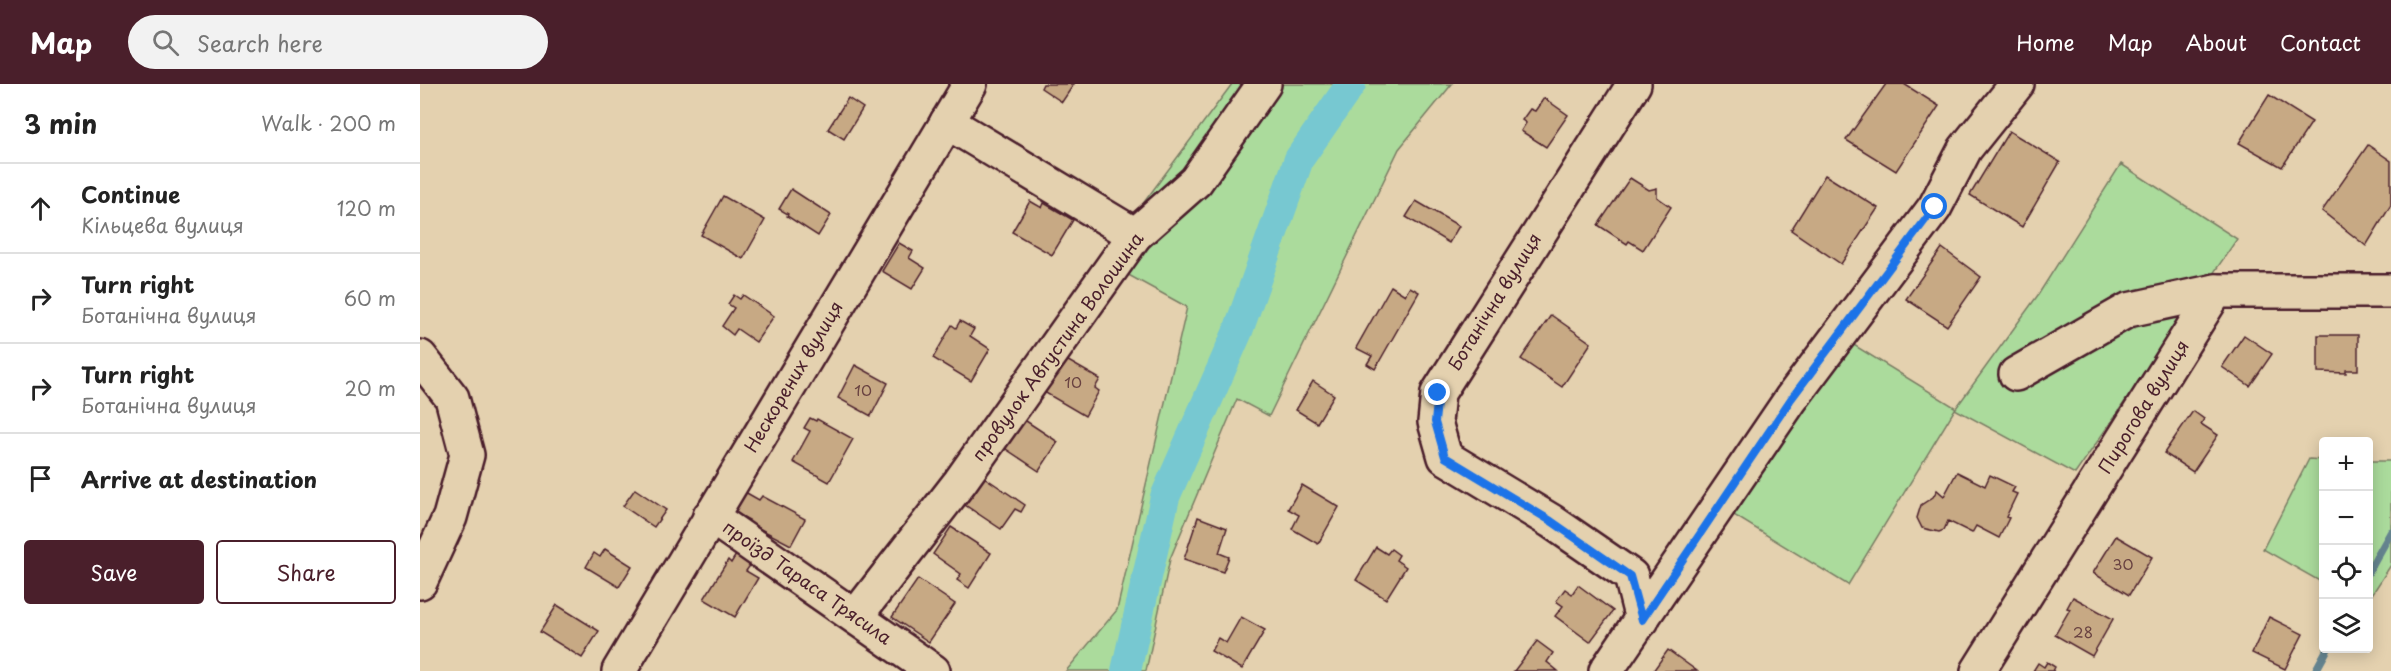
<!DOCTYPE html>
<meta charset="utf-8">
<style>
body{margin:0;font-family:"Playpen Sans",sans-serif;background:#f2f2f2;color:#222}
.controls{position:absolute;right:18px;bottom:18px;display:grid;overflow:hidden;border-radius:6px;box-shadow:0 3px 15px #0003}
.controls button{width:54px;height:54px;display:grid;place-items:center;padding:0;border:0;border-bottom:2px solid #e0e0e0;background:#fff;color:#222;font:30px sans-serif}
.stop{position:absolute;width:18px;height:18px;margin:-14px;border:4px solid #1a73e8;border-radius:50%;background:#fff}
.stop.end{background:#1a73e8;border-color:#fff;box-shadow:0 2px 6px #0008}
.list{margin:0;padding:0;list-style:none}
h2{display:flex;justify-content:space-between;align-items:center;height:78px;margin:0;padding:0 24px;font-size:26px}
h2 small{font-size:20px;font-weight:400;color:#767676}
.list li{display:grid;grid-template-columns:39px 1fr auto;gap:18px;align-items:center;box-sizing:border-box;height:90px;padding:0 24px;border-top:2px solid #e0e0e0}
.list b{display:block;font-size:22px;white-space:nowrap}
.list p{margin:0;font-size:20px;white-space:nowrap;color:#767676}
.list em{font-size:20px;font-style:normal;color:#767676}
.actions{display:flex;gap:12px;padding:18px 24px}
.actions a{flex:1;padding:14px 0;border:2px solid #4a1f2b;border-radius:6px;text-align:center;font-size:21px;color:#4a1f2b}
.actions .main{background:#4a1f2b;color:#fff}
.icon{flex:none;width:33px;height:33px;fill:none;stroke:currentColor;stroke-width:2;stroke-linecap:round;stroke-linejoin:round}
.map{position:relative;flex:none;width:1971px;height:587px;overflow:hidden}
header{display:flex;align-items:center;gap:36px;box-sizing:border-box;height:84px;padding:0 30px;background:#4a1f2b;color:#fff}
header strong{font-size:28px}
nav{display:flex;gap:33px;margin-inline-start:auto;font-size:21px}
.search{width:420px;height:54px;background:#f2f2f2;display:flex;align-items:center;gap:15px;box-sizing:border-box;padding:0 21px;border-radius:33px;color:#767676;font-size:22px}
main{display:flex}
aside{flex:1;background:#fff}
.map>svg:first-child{display:block}
</style>
<header>
<strong>Map</strong>
<div class="search"><svg class="icon" aria-label="search" viewBox="0 0 24 24"><circle cx="10" cy="10" r="6"/><path d="M15 15l6 6"/></svg>Search here</div>
<nav><a>Home</a><a>Map</a><a>About</a><a>Contact</a></nav>
</header>
<main>
<aside>
<h2>3 min<small>Walk · 200 m</small></h2>
<ul class="list">
<li><svg class="icon" aria-label="ahead" viewBox="0 0 24 24"><path d="M12 20V5M6 11l6-6 6 6"/></svg><div><b>Continue</b><p>Кільцева вулиця</p></div><em>120 m</em></li>
<li><svg class="icon" aria-label="right" viewBox="0 0 24 24"><path d="M7 20v-9h11M14 6l5 5-5 5"/></svg><div><b>Turn right</b><p>Ботанічна вулиця</p></div><em>60 m</em></li>
<li><svg class="icon" aria-label="right" viewBox="0 0 24 24"><path d="M7 20v-9h11M14 6l5 5-5 5"/></svg><div><b>Turn right</b><p>Ботанічна вулиця</p></div><em>20 m</em></li>
<li><svg class="icon" aria-label="arrive" viewBox="0 0 24 24"><path d="M6 21V4h12l-3 4 3 4H6"/></svg><div><b>Arrive at destination</b></div></li>
</ul>
<div class="actions"><a class="main">Save</a><a>Share</a></div>
</aside>
<div class="map">
<svg width="1971" height="587" viewBox="0 0 1971 587">
<rect width="100%" height="100%" fill="#e4d1af"/>
<filter id="ink" filterUnits="userSpaceOnUse"><feTurbulence type="fractalNoise" baseFrequency=".0167" numOctaves="2"/><feDisplacementMap in="SourceGraphic" scale="12" xChannelSelector="R" yChannelSelector="G"/><feConvolveMatrix kernelMatrix="1 2 1 2 8 2 1 2 1" color-interpolation-filters="sRGB"/></filter>
<g filter="url(#ink)">
<g fill="#abdb9c" stroke="#7a7d64" stroke-width="1.5">
<polygon points="812,0 1032,0 979,65 849,332 817,315 750,475 726,587 646,587 697,526 767,223 681,176"/>
<polygon points="1701,80 1817,155 1655,390 1535,325 1428,501 1309,428 1429,258 1536,324 1618,211"/>
<polygon points="1889,375 1903,376 1903,499 1843,465"/>
<polygon points="1948,377 1971,377 1971,481 1949,515"/>
</g>
<g fill="none" stroke-linecap="round" stroke-linejoin="round">
<g stroke="#65848f" stroke-width="8">
<polyline points="1948,489 1971,448"/>
<polyline points="1896,586 1908,564"/>
</g>
<polyline stroke="#77c8d1" stroke-width="30" points="706,587 745,413 818,247 879,75 931,0"/>
</g>
<g fill="#c7a984" stroke="#4a1f2b" stroke-width="1.5">
<polygon points="623,0 654,0 642,18 621,4"/>
<polygon points="1466,0 1484,0 1519,22 1476,87 1426,56"/>
<polygon points="1849,11 1892,38 1862,83 1819,59"/>
<polygon points="428,14 443,24 424,55 408,45"/>
<polygon points="1124,14 1148,31 1126,63 1101,47 1106,39 1102,36 1110,25 1115,27"/>
<polygon points="1589,47 1640,78 1602,143 1550,111"/>
<polygon points="1948,61 1971,77 1971,121 1946,162 1902,127"/>
<polygon points="1405,91 1458,124 1421,180 1371,146"/>
<polygon points="1210,94 1229,106 1237,104 1237,113 1251,123 1223,166 1209,157 1207,160 1178,141"/>
<polygon points="371,105 411,131 398,152 367,132 368,130 359,125"/>
<polygon points="303,112 345,136 323,175 281,151"/>
<polygon points="610,117 622,124 624,119 653,136 632,171 592,148"/>
<polygon points="996,117 1039,142 1029,159 986,133"/>
<polygon points="479,159 493,167 489,174 505,184 492,205 462,187"/>
<polygon points="1522,164 1561,193 1527,242 1486,215"/>
<polygon points="971,202 985,211 990,203 999,208 955,285 947,280 952,272 936,264"/>
<polygon points="314,211 320,215 323,211 354,232 336,258 317,245 313,251 302,242 314,224 308,220"/>
<polygon points="1131,231 1171,259 1142,303 1101,275"/>
<polygon points="540,237 554,245 550,252 570,265 551,297 513,274 532,241 536,244"/>
<polygon points="1824,251 1852,270 1830,302 1802,283"/>
<polygon points="1898,251 1938,251 1938,286 1926,286 1926,289 1898,288"/>
<polygon points="643,274 680,295 675,304 679,307 665,332 624,308"/>
<polygon points="435,281 468,299 451,332 418,314"/>
<polygon points="893,297 914,311 897,339 876,326"/>
<polygon points="1773,327 1784,335 1781,340 1798,351 1773,388 1744,369"/>
<polygon points="390,334 396,337 397,335 433,355 409,398 373,378 390,347 384,344"/>
<polygon points="603,335 638,358 619,387 583,363"/>
<polygon points="1537,388 1565,402 1570,391 1595,403 1592,408 1597,410 1586,433 1589,434 1579,454 1556,442 1552,449 1528,437 1524,446 1519,448 1502,444 1497,434 1501,421 1513,413 1517,406 1524,412"/>
<polygon points="564,393 605,421 601,428 595,425 581,445 545,421"/>
<polygon points="882,401 919,423 898,460 872,445 879,431 868,425"/>
<polygon points="215,405 246,426 234,443 203,422"/>
<polygon points="325,408 339,416 342,412 385,435 371,461 327,438 329,436 314,428"/>
<polygon points="778,433 807,444 799,469 809,473 803,488 764,475"/>
<polygon points="531,443 571,469 549,504 537,496 541,490 513,470"/>
<polygon points="1696,452 1732,473 1709,511 1673,489"/>
<polygon points="956,463 967,470 971,465 979,471 976,476 986,483 966,515 936,496"/>
<polygon points="185,465 212,482 199,503 166,483 174,469 180,473"/>
<polygon points="319,466 334,476 326,487 338,494 315,533 284,515 308,476 311,479"/>
<polygon points="498,495 535,520 509,558 472,533"/>
<polygon points="1158,501 1193,527 1170,558 1135,532 1143,522 1136,517 1145,505 1152,510"/>
<polygon points="1653,513 1693,535 1672,572 1635,551 1650,525 1647,524"/>
<polygon points="137,521 179,547 162,574 120,548"/>
<polygon points="821,533 845,546 822,585 791,567 798,554 806,559"/>
<polygon points="1849,533 1883,550 1865,585 1832,569"/>
<polygon points="1117,557 1133,569 1127,578 1138,587 1094,587"/>
<polygon points="1248,566 1277,587 1233,587"/>
<polygon points="1627,578 1635,583 1633,587 1613,587 1618,579 1624,583"/>
</g>
<g fill="none" stroke-linecap="round" stroke-linejoin="round">
<defs>
<g id="minor">
<polyline points="1214,0 1018,309 1015,338 1025,373 1131,437 1211,492 1222,536"/>
<polyline points="527,38 715,151"/>
<polyline points="0,273 32,314 47,371 30,433 0,498"/>
<polyline points="1596,290 1708,226 1796,207"/>
<polyline points="290,432 513,587"/>
<polyline points="436,532 540,398 715,151 776,97 844,0"/>
<polyline points="199,587 550,0"/>
<polyline points="1186,587 1371,315 1515,123 1545,65 1597,0"/>
<polyline points="1558,587 1796,207 1971,207"/>
</g>
</defs>
<use href="#minor" stroke="#4a1f2b" stroke-width="38"/>
<use href="#minor" stroke="#e4d1af" stroke-width="33"/>
</g>
</g>
<g fill="none" stroke-linecap="round" stroke-linejoin="round" filter="url(#ink)">
<polyline stroke="#1a73e8" stroke-width="8" points="1018,309 1015,338 1025,373 1131,437 1210,492 1222,536 1371,315 1515,123"/>
</g>
<g text-anchor="middle" stroke-width="4.5" stroke-linejoin="round" paint-order="stroke">
<g font-size="15" fill="#694241">
<text x="653" y="304">10</text>
<text x="443" y="312">10</text>
<text x="1703" y="486">30</text>
<text x="1663" y="554">28</text>
</g>
<g font-size="18" fill="#4a1f2b" stroke="#e4d1af">
<text transform="translate(1075 218) rotate(-58)" y="6">Ботанічна вулиця</text>
<text transform="translate(638 263) rotate(-54)" y="6">провулок Августина Волошина</text>
<text transform="translate(374 293) rotate(-59)" y="6">Нескорених вулиця</text>
<text transform="translate(1724 323) rotate(-58)" y="6">Пирогова вулиця</text>
<text transform="translate(387 499) rotate(35)" y="6">проїзд Тараса Трясила</text>
</g>
</g>
</svg>
<div class="controls">
<button>+</button>
<button>−</button>
<button><svg class="icon" aria-label="locate" viewBox="0 0 24 24"><circle cx="12" cy="12" r="6"/><path d="M12 2v4M12 18v4M2 12h4M18 12h4"/></svg></button>
<button><svg class="icon" aria-label="layers" viewBox="0 0 24 24"><path d="M12 4l9 5-9 5-9-5zM3 14l9 5 9-5"/></svg></button>
</div>
<div class="stop" style="left:1515px;top:123px"></div>
<div class="stop end" style="left:1018px;top:309px"></div>
</div>
</main>
